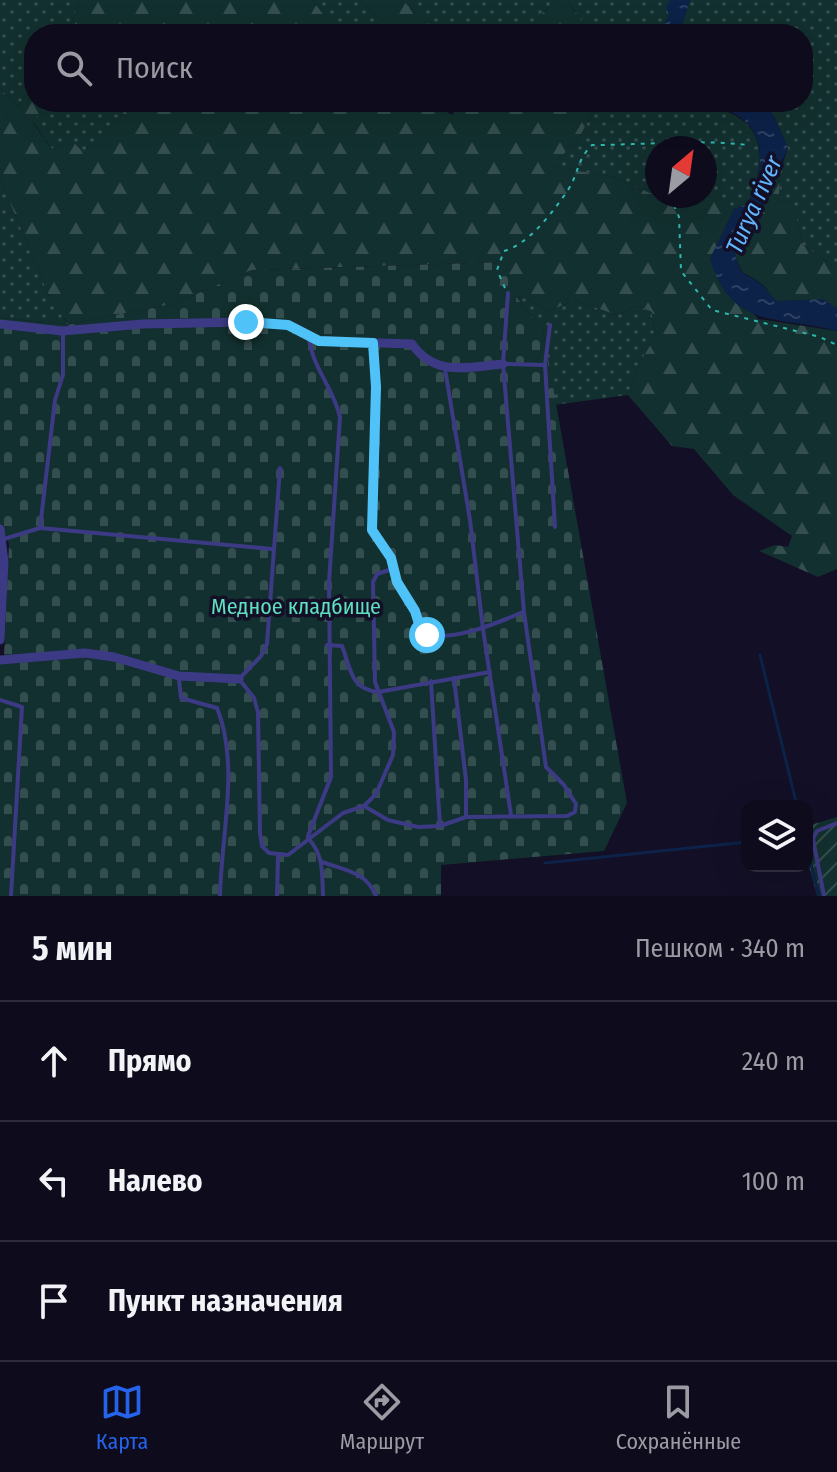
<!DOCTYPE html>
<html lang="ru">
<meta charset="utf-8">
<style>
body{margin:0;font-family:"Fira Sans Condensed",sans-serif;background:#1c1929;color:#f1f3f6}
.controls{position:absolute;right:24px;bottom:24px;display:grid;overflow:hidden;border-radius:16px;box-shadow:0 8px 32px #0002}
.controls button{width:72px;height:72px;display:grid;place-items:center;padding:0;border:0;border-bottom:2px solid #2e2b3b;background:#0e0b1c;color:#f1f3f6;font:40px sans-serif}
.compass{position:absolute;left:645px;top:136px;width:72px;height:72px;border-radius:50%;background:#0e0b1c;box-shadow:0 8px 32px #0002;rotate:29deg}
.stop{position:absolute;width:24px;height:24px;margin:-18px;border:6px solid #4fc3f7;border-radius:50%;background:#fff}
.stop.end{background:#4fc3f7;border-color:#fff;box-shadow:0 2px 8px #0008}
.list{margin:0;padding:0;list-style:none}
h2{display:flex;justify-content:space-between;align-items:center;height:104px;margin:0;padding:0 32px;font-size:34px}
h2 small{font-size:26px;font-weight:400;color:#9b9ba3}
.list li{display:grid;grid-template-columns:52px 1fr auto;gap:24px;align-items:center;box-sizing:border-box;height:120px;padding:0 32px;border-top:2px solid #2e2b3b}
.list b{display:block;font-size:30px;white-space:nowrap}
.list em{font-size:26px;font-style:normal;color:#9b9ba3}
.icon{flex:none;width:44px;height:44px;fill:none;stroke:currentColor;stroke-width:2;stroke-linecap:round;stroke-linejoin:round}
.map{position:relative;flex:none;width:837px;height:896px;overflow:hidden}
.search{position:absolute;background:#0e0b1c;box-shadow:0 8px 32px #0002;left:24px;right:24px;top:24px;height:88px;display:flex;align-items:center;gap:20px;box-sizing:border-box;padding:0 28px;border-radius:32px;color:#9b9ba3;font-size:30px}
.sheet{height:464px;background:#0e0b1c}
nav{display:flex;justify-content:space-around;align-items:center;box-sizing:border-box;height:112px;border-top:2px solid #2e2b3b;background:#0e0b1c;font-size:22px;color:#9b9ba3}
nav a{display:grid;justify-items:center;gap:4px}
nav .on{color:#2563eb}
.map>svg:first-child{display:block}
</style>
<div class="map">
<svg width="837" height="896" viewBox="0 0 837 896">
<defs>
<pattern id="grass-dots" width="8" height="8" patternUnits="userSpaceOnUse" patternTransform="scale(2)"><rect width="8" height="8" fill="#12302f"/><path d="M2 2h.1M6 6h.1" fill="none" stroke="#344d4e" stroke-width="1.8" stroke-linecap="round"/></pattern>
<pattern id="forest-firs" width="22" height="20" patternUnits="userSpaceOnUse" patternTransform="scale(2)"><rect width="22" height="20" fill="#12302f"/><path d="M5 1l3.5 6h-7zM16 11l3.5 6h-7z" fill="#344d4e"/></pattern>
<pattern id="cemetery-stones" width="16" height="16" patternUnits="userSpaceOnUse" patternTransform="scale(2)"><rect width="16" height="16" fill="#12302f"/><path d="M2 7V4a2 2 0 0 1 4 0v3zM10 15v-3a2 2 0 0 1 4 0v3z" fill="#344d4e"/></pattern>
<pattern id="garden-furrows" width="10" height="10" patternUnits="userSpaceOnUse" patternTransform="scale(2)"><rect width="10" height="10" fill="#12302f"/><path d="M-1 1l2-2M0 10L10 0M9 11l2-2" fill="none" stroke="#344d4e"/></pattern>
<pattern id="water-ripples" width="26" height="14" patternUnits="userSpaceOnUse" patternTransform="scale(2)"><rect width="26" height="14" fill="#0c2248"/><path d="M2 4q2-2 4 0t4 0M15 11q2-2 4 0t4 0" fill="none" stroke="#2f4163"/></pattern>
</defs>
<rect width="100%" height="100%" fill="#130f26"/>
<g fill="url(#grass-dots)">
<polygon points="0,0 79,0 68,34 34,34 34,86 17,106 0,88"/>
<polygon points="312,0 360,0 397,34 339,34"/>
<polygon points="402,0 555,0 523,34 440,34"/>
<polygon points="568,0 670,0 669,15 660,34 590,34"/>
<polygon points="690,0 837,0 837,269 802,244 793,202 779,200 780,171 788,148 774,116 762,102 803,102 803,34 679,34"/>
<polygon points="46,102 133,102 86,156 53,150 33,122"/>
<path d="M598 102C674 102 799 87 748 204L734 209 706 193 705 148H657V196H670L668 201 614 177 549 166 577 142Z"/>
<polygon points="0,179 53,305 69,324 0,318"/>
<polygon points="516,297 527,298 549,311 575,300 616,315 638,306 652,312 655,337 639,364 628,395 554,405 543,330"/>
</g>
<g fill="url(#forest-firs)">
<polygon points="79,0 312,0 339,34 68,34"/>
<polygon points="360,0 402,0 440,34 397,34"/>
<polygon points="555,0 568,0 590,34 523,34"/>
<polygon points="34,86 34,102 46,102 33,123 52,149 67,136 86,155 133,102 429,102 452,115 461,102 598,102 577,142 550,166 614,177 668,201 670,196 705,196 705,191 734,209 710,259 758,319 837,331 837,569 818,577 759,551 775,545 788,547 792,536 733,495 694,449 672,446 628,395 639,364 655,337 652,312 638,306 616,315 575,300 549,311 527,298 516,297 502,262 252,270 173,304 69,324 53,305 0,179 0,88 17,106"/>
<path d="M780 171 779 200 793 202 802 244 837 269V309L820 300 777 301C770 296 768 290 763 285 742 268 744 283 734 250L748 234 750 223 760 219 774 175Z"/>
</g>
<polygon fill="url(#cemetery-stones)" points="503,262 516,297 543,330 627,803 604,851 441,865 441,896 0,896 0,664 4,656 9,543 0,528 0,318 69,324 173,304 252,270"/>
<polygon fill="url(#garden-furrows)" points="837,817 837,896 817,896 807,859 807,826"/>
<g fill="url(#water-ripples)">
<polygon points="670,0 690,0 679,34 660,34 669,15 666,7"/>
<path d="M687 102H762L774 116 788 148 768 191 760 219 750 223 748 234 734 250C743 283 742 269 762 285 768 290 770 296 777 301L824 299 837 309V331C778 315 732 331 710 259L734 209 748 204C766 164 770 122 717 107 707 104 697 107 687 102Z"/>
</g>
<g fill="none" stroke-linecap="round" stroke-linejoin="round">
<g stroke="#0c2248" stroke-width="3">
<polyline points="760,655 797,806"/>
<polyline points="807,848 819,896"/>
<polyline points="545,863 747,842"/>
</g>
<g stroke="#2fb8b0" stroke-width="2" stroke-dasharray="4 6" stroke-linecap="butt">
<polyline points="670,196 679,217 681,271 712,310 820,337 837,345"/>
<path d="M505 288 497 270 504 251C529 244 553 212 568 190 579 173 576 161 592 145 644 145 696 139 748 145"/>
</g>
<g stroke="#3d3a85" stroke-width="4">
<path d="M373 345 376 387 372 530 391 558 392 569 415 611 421 630C442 647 500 622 523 612"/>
<polyline points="505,364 545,365 550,325"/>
<polyline points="545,365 555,527"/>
<polyline points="445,369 470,520 483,629 511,815"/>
<polyline points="280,468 267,644 261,656 239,679 254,698 258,712 260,833 262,846 269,853 288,855 343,813 364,806 376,794 393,755 394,732 375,682 373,582 377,574 392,569"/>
<polyline points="40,528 55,400 63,375 63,333"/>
<polyline points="4,539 40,528 272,549"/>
<path d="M327 645 342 646C351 669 350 689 378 692L490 672"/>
<polyline points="454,678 466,780 466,817"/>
<path d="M179 679 181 698 217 708C240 764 221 836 220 896"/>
<polyline points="431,681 440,826"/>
<polyline points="0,700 22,707 11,896"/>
<polyline points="364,806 388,820 418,827 440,826 466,817 567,816 575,812 576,804 564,785 546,767 524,612 503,364 508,293"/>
<path d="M308 836 331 777 329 582 340 417C334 389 312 367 309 338"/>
<path d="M308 838C324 855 322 873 323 896"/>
<path d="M322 862C344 870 367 872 376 896"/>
<polyline points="277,896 278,857"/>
<polyline points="824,896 813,839 817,831 837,823"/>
</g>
<g stroke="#3d3a85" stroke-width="9">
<path d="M0 324 62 331 143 324 246 322 288 325 319 341 412 344C435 377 467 367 503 364"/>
<polyline points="0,529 4,562 0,640"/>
<polyline points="0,660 85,653 114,657 179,676 239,679"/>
</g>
</g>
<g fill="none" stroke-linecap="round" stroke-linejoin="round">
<polyline stroke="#4fc3f7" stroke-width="10" points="246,322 288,325 319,341 373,343 376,387 372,530 391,558 397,582 415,611 421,630 427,635"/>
</g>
<g text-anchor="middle" stroke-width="7" stroke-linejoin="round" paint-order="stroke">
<g font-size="22" fill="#5fe0c0" stroke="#130f26">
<text x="296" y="614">Медное кладбище</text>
</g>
<g font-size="24" font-style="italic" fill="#62b6ff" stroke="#130f26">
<text transform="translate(754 205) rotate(-66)" y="8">Turya river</text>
</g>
</g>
</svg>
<div class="controls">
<button><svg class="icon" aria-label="layers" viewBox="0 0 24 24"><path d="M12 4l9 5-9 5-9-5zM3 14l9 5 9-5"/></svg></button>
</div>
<svg class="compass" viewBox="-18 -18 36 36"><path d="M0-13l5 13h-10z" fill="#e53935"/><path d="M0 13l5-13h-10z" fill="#9b9ba3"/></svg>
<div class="stop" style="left:427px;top:635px"></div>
<div class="stop end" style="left:246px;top:322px"></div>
<div class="search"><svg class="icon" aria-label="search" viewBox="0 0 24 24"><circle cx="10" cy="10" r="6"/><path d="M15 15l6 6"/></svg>Поиск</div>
</div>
<section class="sheet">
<h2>5 мин<small>Пешком · 340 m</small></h2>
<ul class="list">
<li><svg class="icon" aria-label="ahead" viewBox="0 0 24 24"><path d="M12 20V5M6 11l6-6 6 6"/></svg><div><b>Прямо</b></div><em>240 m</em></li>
<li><svg class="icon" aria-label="left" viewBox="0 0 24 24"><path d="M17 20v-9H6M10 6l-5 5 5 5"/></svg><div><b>Налево</b></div><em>100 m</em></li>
<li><svg class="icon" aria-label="arrive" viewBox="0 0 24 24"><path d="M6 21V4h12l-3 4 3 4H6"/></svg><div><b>Пункт назначения</b></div></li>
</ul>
</section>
<nav>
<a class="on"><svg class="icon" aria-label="map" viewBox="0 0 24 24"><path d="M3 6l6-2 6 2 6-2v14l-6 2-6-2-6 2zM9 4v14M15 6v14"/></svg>Карта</a>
<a><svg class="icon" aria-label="directions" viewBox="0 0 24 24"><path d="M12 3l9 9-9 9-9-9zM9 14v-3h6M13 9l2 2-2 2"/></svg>Маршрут</a>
<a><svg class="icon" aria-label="saved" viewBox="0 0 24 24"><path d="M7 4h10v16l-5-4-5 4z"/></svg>Сохранённые</a>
</nav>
